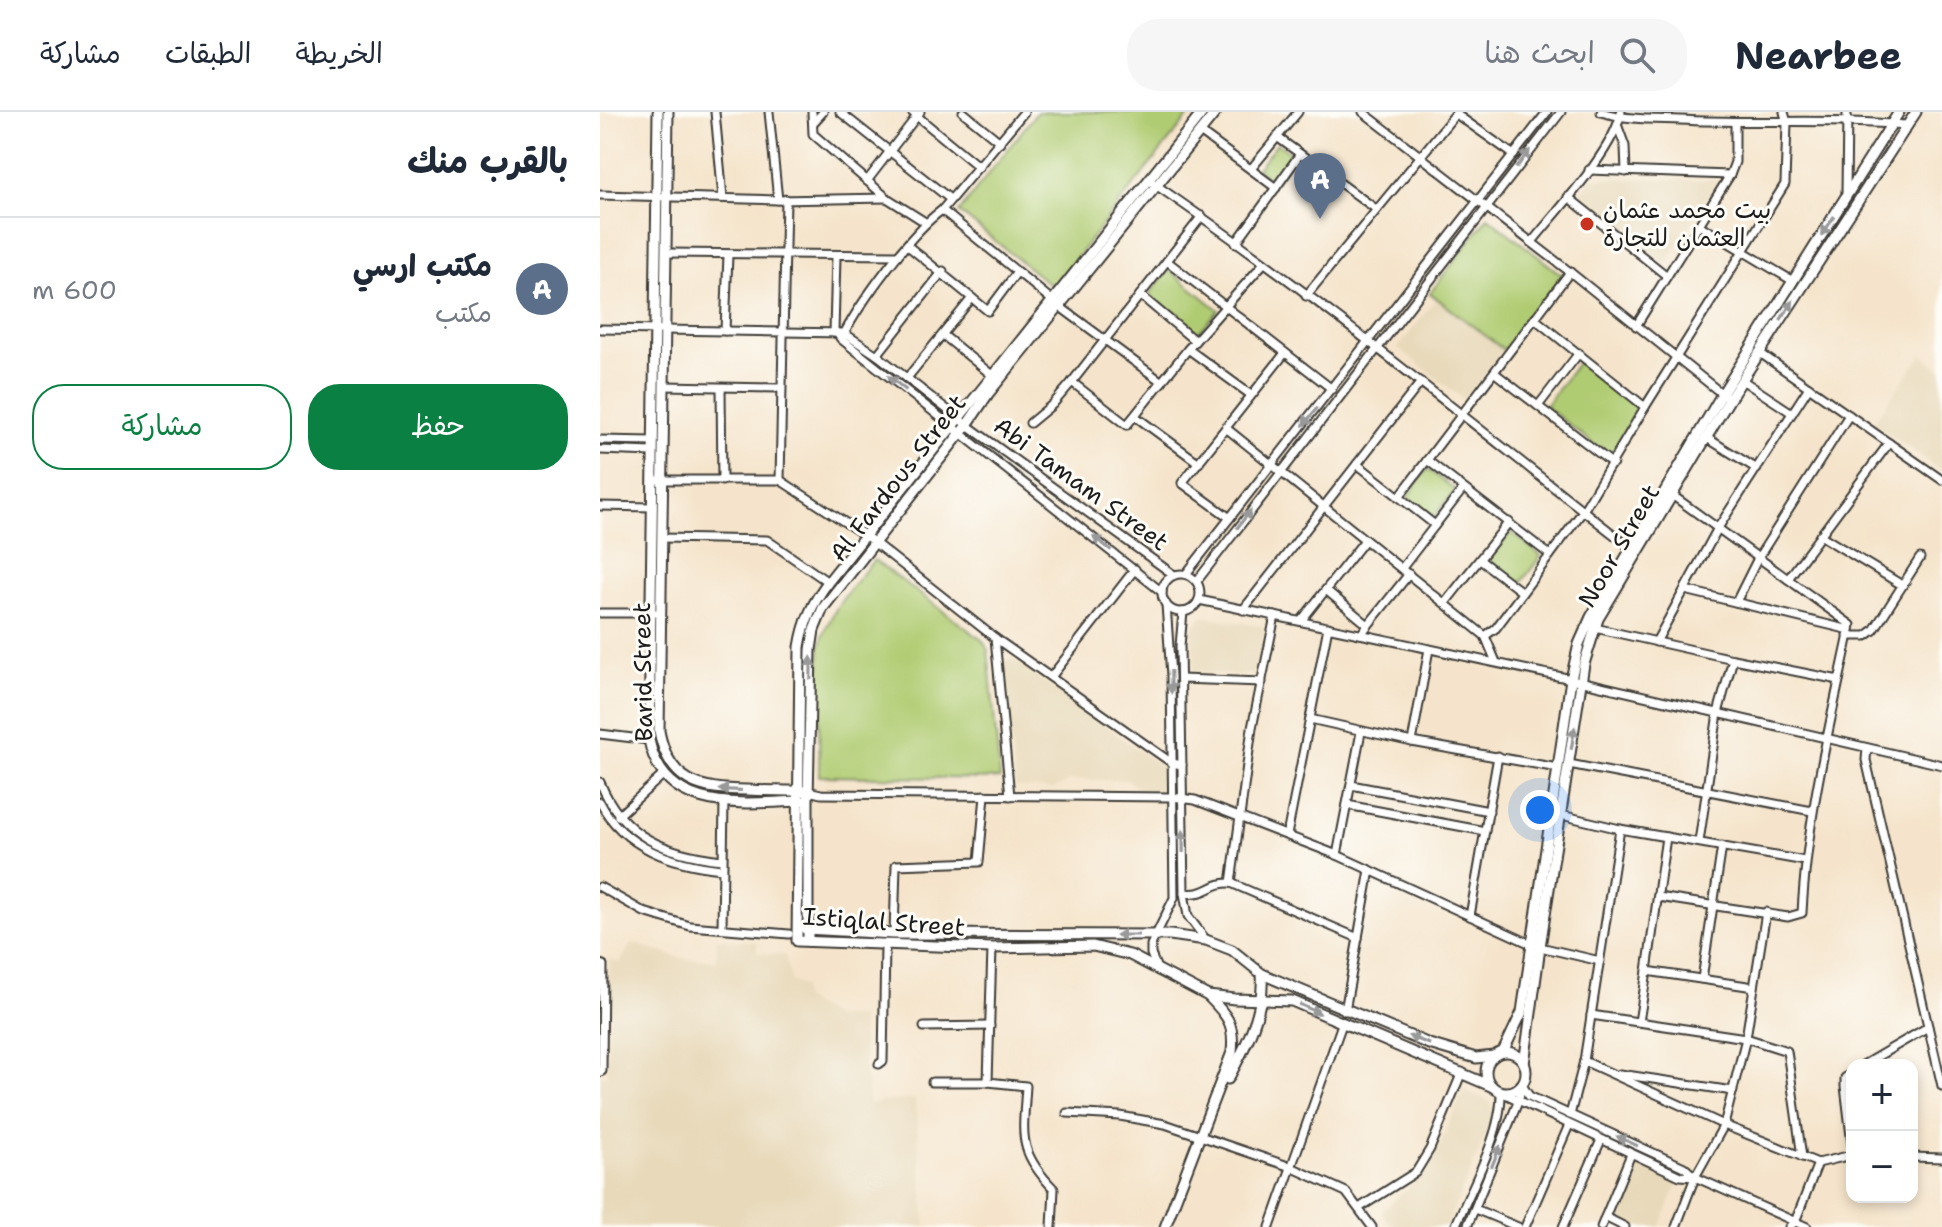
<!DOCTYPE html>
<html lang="ar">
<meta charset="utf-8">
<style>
body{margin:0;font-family:"Shantell Sans","Playpen Sans Arabic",sans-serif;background:#f6f6f7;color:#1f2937;direction:rtl}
.controls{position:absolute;right:24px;bottom:24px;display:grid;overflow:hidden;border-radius:16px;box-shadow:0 4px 12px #0003}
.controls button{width:72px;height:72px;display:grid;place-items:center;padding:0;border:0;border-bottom:2px solid #e0e1e3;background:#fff;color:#1f2937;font:40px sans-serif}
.you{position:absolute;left:940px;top:698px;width:28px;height:28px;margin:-20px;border:6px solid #fff;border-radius:50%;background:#1a73e8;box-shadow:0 0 0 12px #1a73e833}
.badge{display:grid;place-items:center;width:52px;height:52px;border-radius:50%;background:#0b8043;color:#fff;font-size:26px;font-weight:700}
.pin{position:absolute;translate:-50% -66px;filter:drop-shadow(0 2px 4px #0008)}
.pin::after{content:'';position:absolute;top:42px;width:28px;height:24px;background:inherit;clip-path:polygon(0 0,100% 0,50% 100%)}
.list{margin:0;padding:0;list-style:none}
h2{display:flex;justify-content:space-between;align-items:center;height:104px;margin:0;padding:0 32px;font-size:34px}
h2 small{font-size:26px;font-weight:400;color:#747a83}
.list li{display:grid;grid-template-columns:52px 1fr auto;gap:24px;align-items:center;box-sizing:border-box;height:144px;padding:0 32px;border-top:2px solid #e0e1e3}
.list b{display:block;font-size:30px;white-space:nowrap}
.list p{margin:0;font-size:26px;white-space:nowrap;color:#747a83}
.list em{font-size:26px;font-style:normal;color:#747a83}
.actions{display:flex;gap:16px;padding:24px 32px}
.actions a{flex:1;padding:18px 0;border:2px solid #0b8043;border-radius:32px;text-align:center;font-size:28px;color:#0b8043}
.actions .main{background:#0b8043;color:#fff}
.icon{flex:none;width:44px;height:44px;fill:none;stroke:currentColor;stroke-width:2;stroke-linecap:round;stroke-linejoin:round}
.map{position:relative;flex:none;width:1342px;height:1115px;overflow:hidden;direction:ltr}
header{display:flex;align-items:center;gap:48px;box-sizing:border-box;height:112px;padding:0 40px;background:#fff;border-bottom:2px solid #e0e1e3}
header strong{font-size:38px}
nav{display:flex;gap:44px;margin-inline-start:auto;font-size:28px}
.search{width:560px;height:72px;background:#f6f6f7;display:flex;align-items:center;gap:20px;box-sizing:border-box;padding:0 28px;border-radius:32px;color:#747a83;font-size:30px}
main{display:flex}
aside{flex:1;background:#fff}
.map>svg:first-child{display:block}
</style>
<header>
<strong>Nearbee</strong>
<div class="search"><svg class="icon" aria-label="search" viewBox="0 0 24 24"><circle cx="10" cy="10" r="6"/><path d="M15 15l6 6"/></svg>ابحث هنا</div>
<nav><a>الخريطة</a><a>الطبقات</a><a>مشاركة</a></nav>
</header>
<main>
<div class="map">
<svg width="1342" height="1115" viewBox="0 0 1342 1115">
<rect width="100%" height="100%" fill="#fdfcf7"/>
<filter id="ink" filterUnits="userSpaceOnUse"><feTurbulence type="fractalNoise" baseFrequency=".0125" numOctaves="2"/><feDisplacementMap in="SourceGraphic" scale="16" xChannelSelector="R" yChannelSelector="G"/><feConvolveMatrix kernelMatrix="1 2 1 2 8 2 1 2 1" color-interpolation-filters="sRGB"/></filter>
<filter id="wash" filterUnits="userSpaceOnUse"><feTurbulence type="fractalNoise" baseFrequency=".006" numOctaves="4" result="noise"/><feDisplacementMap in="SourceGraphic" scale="32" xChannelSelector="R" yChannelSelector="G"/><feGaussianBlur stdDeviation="1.8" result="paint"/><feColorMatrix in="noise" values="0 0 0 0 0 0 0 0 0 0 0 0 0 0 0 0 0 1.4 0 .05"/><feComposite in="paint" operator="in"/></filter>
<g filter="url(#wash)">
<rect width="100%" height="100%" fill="#f5e4cb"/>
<g fill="#e8d9ba">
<polygon points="992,66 1118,68 1065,153 976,87"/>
<polygon points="837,186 904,238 865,288 798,236"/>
<polygon points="1322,243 1342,258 1342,355 1340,358 1273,310"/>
<polygon points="602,504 665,515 657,563 594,560 592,517"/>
<polygon points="413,547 567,659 567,679 539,679 528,668 471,668 454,677 415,675 405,549"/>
<polygon points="117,827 157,830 157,841 185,843 191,869 203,875 203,887 236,906 260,905 269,991 315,987 326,1115 0,1115 0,964 7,964 10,848 20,851 32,831 79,846 116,849"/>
<polygon points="864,978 891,990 894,1004 846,1115 794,1115 781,1100 829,1057"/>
<polygon points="1036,1053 1078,1071 1060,1115 1032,1115 1014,1107"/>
</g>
<g fill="#b0cc72" stroke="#667447" stroke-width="2">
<polygon points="437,0 592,0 453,175 359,100"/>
<polygon points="677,31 694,44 676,70 657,57"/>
<polygon points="888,105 963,164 904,238 830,181"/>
<polygon points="569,158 619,198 597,222 549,183"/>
<polygon points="978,250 1038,296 1010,345 945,294"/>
<polygon points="828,357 855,378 834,405 807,385"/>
<polygon points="911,420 941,444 920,472 889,448"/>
<path d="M274 448 382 528 388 538 400 667 219 664 220 535C229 499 251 476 274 448Z"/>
</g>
</g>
<g filter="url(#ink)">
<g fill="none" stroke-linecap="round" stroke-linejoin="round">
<defs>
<g id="minor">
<polyline points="115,0 123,86"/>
<polyline points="169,0 178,88"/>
<polyline points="212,0 213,22 287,86 325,110"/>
<polyline points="240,0 350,87"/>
<polyline points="312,0 379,55"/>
<polyline points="363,0 400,30"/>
<polyline points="763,0 970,160 1126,285"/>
<path d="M1001 0C1027 8 1054 7 1080 8 1155 12 1231 6 1306 13"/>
<polyline points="856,2 914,43"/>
<polyline points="213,11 223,0"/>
<polyline points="1018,15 1025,34 1026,60"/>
<polyline points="600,20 676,76"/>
<polyline points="677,25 776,97"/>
<polyline points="651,57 698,0"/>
<polyline points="989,58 1130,63"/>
<polyline points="267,69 320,0"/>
<path d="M553 71C718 184 873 313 1031 436"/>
<polyline points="1246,82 1247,0"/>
<polyline points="0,83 178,88 287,86"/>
<polyline points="968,85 1067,164"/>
<polyline points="342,98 459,194 562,270"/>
<polyline points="1099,113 1193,169"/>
<path d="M932 130C957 99 1015 37 1021 0"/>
<polyline points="636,131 700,42"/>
<polyline points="308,134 388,199 417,160"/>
<polyline points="66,141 298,143"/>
<polyline points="567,149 732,277"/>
<polyline points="540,183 595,229"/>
<polyline points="706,184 857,0"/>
<polyline points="935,207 1045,295"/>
<polyline points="1036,214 1130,63 1135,50 1135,10"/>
<polyline points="0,217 244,221 277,243 367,313 574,463"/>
<polyline points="125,219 128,143"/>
<polyline points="234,221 236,144"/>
<polyline points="237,221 241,227 562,480"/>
<polyline points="343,223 393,264"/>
<path d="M243 224C261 189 311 120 342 98L424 0"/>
<polyline points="588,237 651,283"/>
<polyline points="1160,241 1342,368"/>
<polyline points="277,243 343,159"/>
<polyline points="895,261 1013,352"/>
<polyline points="307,266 372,186"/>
<polyline points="1142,268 1192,301"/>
<polyline points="472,270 527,313 588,237 663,152"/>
<polyline points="64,274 180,276"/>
<polyline points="121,276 122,369"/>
<polyline points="938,294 979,241"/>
<polyline points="535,304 599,351"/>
<polyline points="430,311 453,292 472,270 602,104"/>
<polyline points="626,316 885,524 896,550"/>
<polyline points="1107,326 1157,357"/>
<polyline points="0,328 54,329"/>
<polyline points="0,338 53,340"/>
<polyline points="827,348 950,443"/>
<polyline points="757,352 835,413"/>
<polyline points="53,368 180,368 266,424 395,526 572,651 582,653"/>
<polyline points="180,368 186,87"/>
<polyline points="799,385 970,160"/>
<polyline points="0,394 53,395"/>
<polyline points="630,406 582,371 685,241"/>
<polyline points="1220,423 1302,473"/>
<polyline points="62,426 167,428 228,470"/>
<polyline points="880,448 922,480"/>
<polyline points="802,456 863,377"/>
<circle cx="581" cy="481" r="19"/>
<polyline points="586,462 947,0"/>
<polyline points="1188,467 1289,331"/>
<polyline points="597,469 961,0"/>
<polyline points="726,478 768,513"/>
<polyline points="1085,478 1250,518"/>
<polyline points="599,488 962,565 1342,653"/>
<polyline points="1136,490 1158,446 1249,303"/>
<polyline points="845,491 909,410"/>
<polyline points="643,498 821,270"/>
<polyline points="583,500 580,534 584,781 588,804 606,828"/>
<polyline points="0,501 55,501"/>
<polyline points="701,509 765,428"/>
<polyline points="995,516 1133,547 1239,568"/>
<polyline points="761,522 809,462"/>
<polyline points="885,524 896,516 983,399 1045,295 1185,72 1187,11 1184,0"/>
<polyline points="1248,524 1266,524 1274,518 1320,446"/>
<polyline points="395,526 410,684"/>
<polyline points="1056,530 1118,416 1209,275"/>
<polyline points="451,565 535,457"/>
<polyline points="581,567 662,570"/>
<polyline points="710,607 812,630 958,656"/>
<polyline points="0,622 49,628"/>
<polyline points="812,630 829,537"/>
<polyline points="1267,636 1266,648 1342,974"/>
<polyline points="969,652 1212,699"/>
<path d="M0 670C22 725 66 742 122 748"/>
<polyline points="751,673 889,699"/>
<polyline points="208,679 221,682 572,685 595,688 737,743 931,832"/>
<path d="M0 690C24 737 74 752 122 757"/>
<polyline points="747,693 885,719"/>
<polyline points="961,703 1020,717 1205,749"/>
<polyline points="18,704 63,663"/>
<polyline points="687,723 728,515"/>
<polyline points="1066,725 1047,859 1154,875"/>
<polyline points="1099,730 1118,601 1133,547"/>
<polyline points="737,743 761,620"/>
<polyline points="631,771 652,616 675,504"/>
<polyline points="0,775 44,800 90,814 189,822"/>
<path d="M584 781C609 784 610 770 631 771L758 826"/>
<path d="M1058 785 1188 805 1202 801C1207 703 1231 609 1251 513L1072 383"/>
<polyline points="870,804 898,644"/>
<polyline points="122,816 124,689"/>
<polyline points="294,822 296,753 379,750 385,683"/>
<polyline points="940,835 1000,849"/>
<path d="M392 836 388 970 426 974C423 1024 417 1039 454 1077L452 1115"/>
<polyline points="0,852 3,853 2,959 0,960"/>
<polyline points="558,859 551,842 551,833 574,786 571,564 566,492"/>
<polyline points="1102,867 1122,734"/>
<polyline points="745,899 770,758"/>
<polyline points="991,903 1146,926 1187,939 1202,1045"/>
<polyline points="1039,910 1047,859"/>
<polyline points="324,915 390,914"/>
<polyline points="984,949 1124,1013 1218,1051 1252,1043"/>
<polyline points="279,952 283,949 285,834"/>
<polyline points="1263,953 1328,915"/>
<polyline points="1252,960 1245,966 1245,974 1252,1033"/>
<polyline points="1020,962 1133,979"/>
<polyline points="332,970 388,970"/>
<polyline points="922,973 929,984 1084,1055 1095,1065 1207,1115"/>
<polyline points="901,980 1080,1064 1095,1065"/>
<polyline points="467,1001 520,1004 565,1012 691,1055 746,1080 772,1115"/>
<polyline points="970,1003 984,949 1020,717"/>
<polyline points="1312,1045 1342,1046"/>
<polyline points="759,1096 816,1060 830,1037 862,960"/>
<polyline points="875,1097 918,1115"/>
<polyline points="1005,1105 1025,1115"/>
<polyline points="670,1115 742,912"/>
<path d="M855 1115C871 1076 902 1022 901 980"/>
<polyline points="867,1115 918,990 922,973"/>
<polyline points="925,1115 969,1013"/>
<polyline points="963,1115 1001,1028"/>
<polyline points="1001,1115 1031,1042"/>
<polyline points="1076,1115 1095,1065 1124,1013 1146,926 1166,800"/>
<polyline points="1189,1115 1195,1110 1218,1051"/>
</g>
<g id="major">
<path d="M58 0 49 628C64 703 142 691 202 689"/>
<path d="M68 0 59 619C69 671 100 678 147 678 166 679 186 679 205 679"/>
<path d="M603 0 228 470C213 490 204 509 200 535L197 829 392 836 493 834 530 843 608 884 635 887 692 889 891 974"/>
<polyline points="205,817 294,822 570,823 606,828 632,838 662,862 829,932 876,946 894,944"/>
<polyline points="208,829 208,688 211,538 214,518 223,496 367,313 388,282 616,0"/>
<circle cx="906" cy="960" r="20"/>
<polyline points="903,940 922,900 971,567 979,532 991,505 1122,282 1299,0"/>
<polyline points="924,952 940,835 984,552 998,507 1129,288 1316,0"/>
<path d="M628 967C645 936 665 898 662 862"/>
<path d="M565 1115 632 940C635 912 627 903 608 884"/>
</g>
</defs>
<use href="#minor" stroke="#3d3a36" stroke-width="11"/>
<use href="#major" stroke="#3d3a36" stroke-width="13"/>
<use href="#minor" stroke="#fff" stroke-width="7"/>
<use href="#major" stroke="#fff" stroke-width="9"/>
</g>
<defs><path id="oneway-solid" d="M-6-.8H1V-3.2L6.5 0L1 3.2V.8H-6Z" transform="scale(2)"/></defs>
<g fill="#999">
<use href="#oneway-solid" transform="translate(923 47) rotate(-53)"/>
<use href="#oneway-solid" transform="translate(1228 114) rotate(122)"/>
<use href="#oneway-solid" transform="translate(1187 198) rotate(-57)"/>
<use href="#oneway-solid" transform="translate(297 271) rotate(-142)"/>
<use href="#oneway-solid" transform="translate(710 305) rotate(128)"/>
<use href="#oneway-solid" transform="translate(644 407) rotate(-53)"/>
<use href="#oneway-solid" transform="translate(502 431) rotate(-142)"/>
<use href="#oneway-solid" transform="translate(211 556) rotate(-89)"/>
<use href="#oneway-solid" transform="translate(571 570) rotate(89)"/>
<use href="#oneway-solid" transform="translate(973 626) rotate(-81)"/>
<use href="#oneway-solid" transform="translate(130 678) rotate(-178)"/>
<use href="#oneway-solid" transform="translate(583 729) rotate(-91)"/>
<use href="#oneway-solid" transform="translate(527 823) rotate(-180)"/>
<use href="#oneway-solid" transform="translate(710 897) rotate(25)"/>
<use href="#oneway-solid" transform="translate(819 928) rotate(-159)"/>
<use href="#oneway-solid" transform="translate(1027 1029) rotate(-155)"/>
<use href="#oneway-solid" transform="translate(896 1044) rotate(-68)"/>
</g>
</g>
<circle fill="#c8321e" stroke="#fdfcf7" stroke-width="3" cx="987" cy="112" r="8"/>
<g text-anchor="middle" stroke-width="6" stroke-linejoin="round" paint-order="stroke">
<g font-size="24" fill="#1c1c1c" stroke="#fdfcf7" text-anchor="start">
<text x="1003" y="106">بيت محمد عثمان<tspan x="1003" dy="28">العثمان للتجارة</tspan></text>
</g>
<g font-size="24" fill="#1c1c1c" stroke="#fdfcf7">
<text transform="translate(298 366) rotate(-52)" y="8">Al Fardous Street</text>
<text transform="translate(481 372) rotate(36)" y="8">Abi Tamam Street</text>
<text transform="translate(1019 434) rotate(-60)" y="8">Noor Street</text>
<text transform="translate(43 560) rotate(-91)" y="8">Barid Street</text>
<text transform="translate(284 810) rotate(4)" y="8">Istiqlal Street</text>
</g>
</g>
</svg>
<div class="controls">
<button>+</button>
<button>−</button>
</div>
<div class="you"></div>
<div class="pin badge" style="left:720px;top:107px;background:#5c6f8a">A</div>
</div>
<aside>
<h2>بالقرب منك<small></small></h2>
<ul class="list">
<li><span class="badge" style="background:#5c6f8a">A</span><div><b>مكتب ارسي</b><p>مكتب</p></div><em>600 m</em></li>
</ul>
<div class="actions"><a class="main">حفظ</a><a>مشاركة</a></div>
</aside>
</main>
